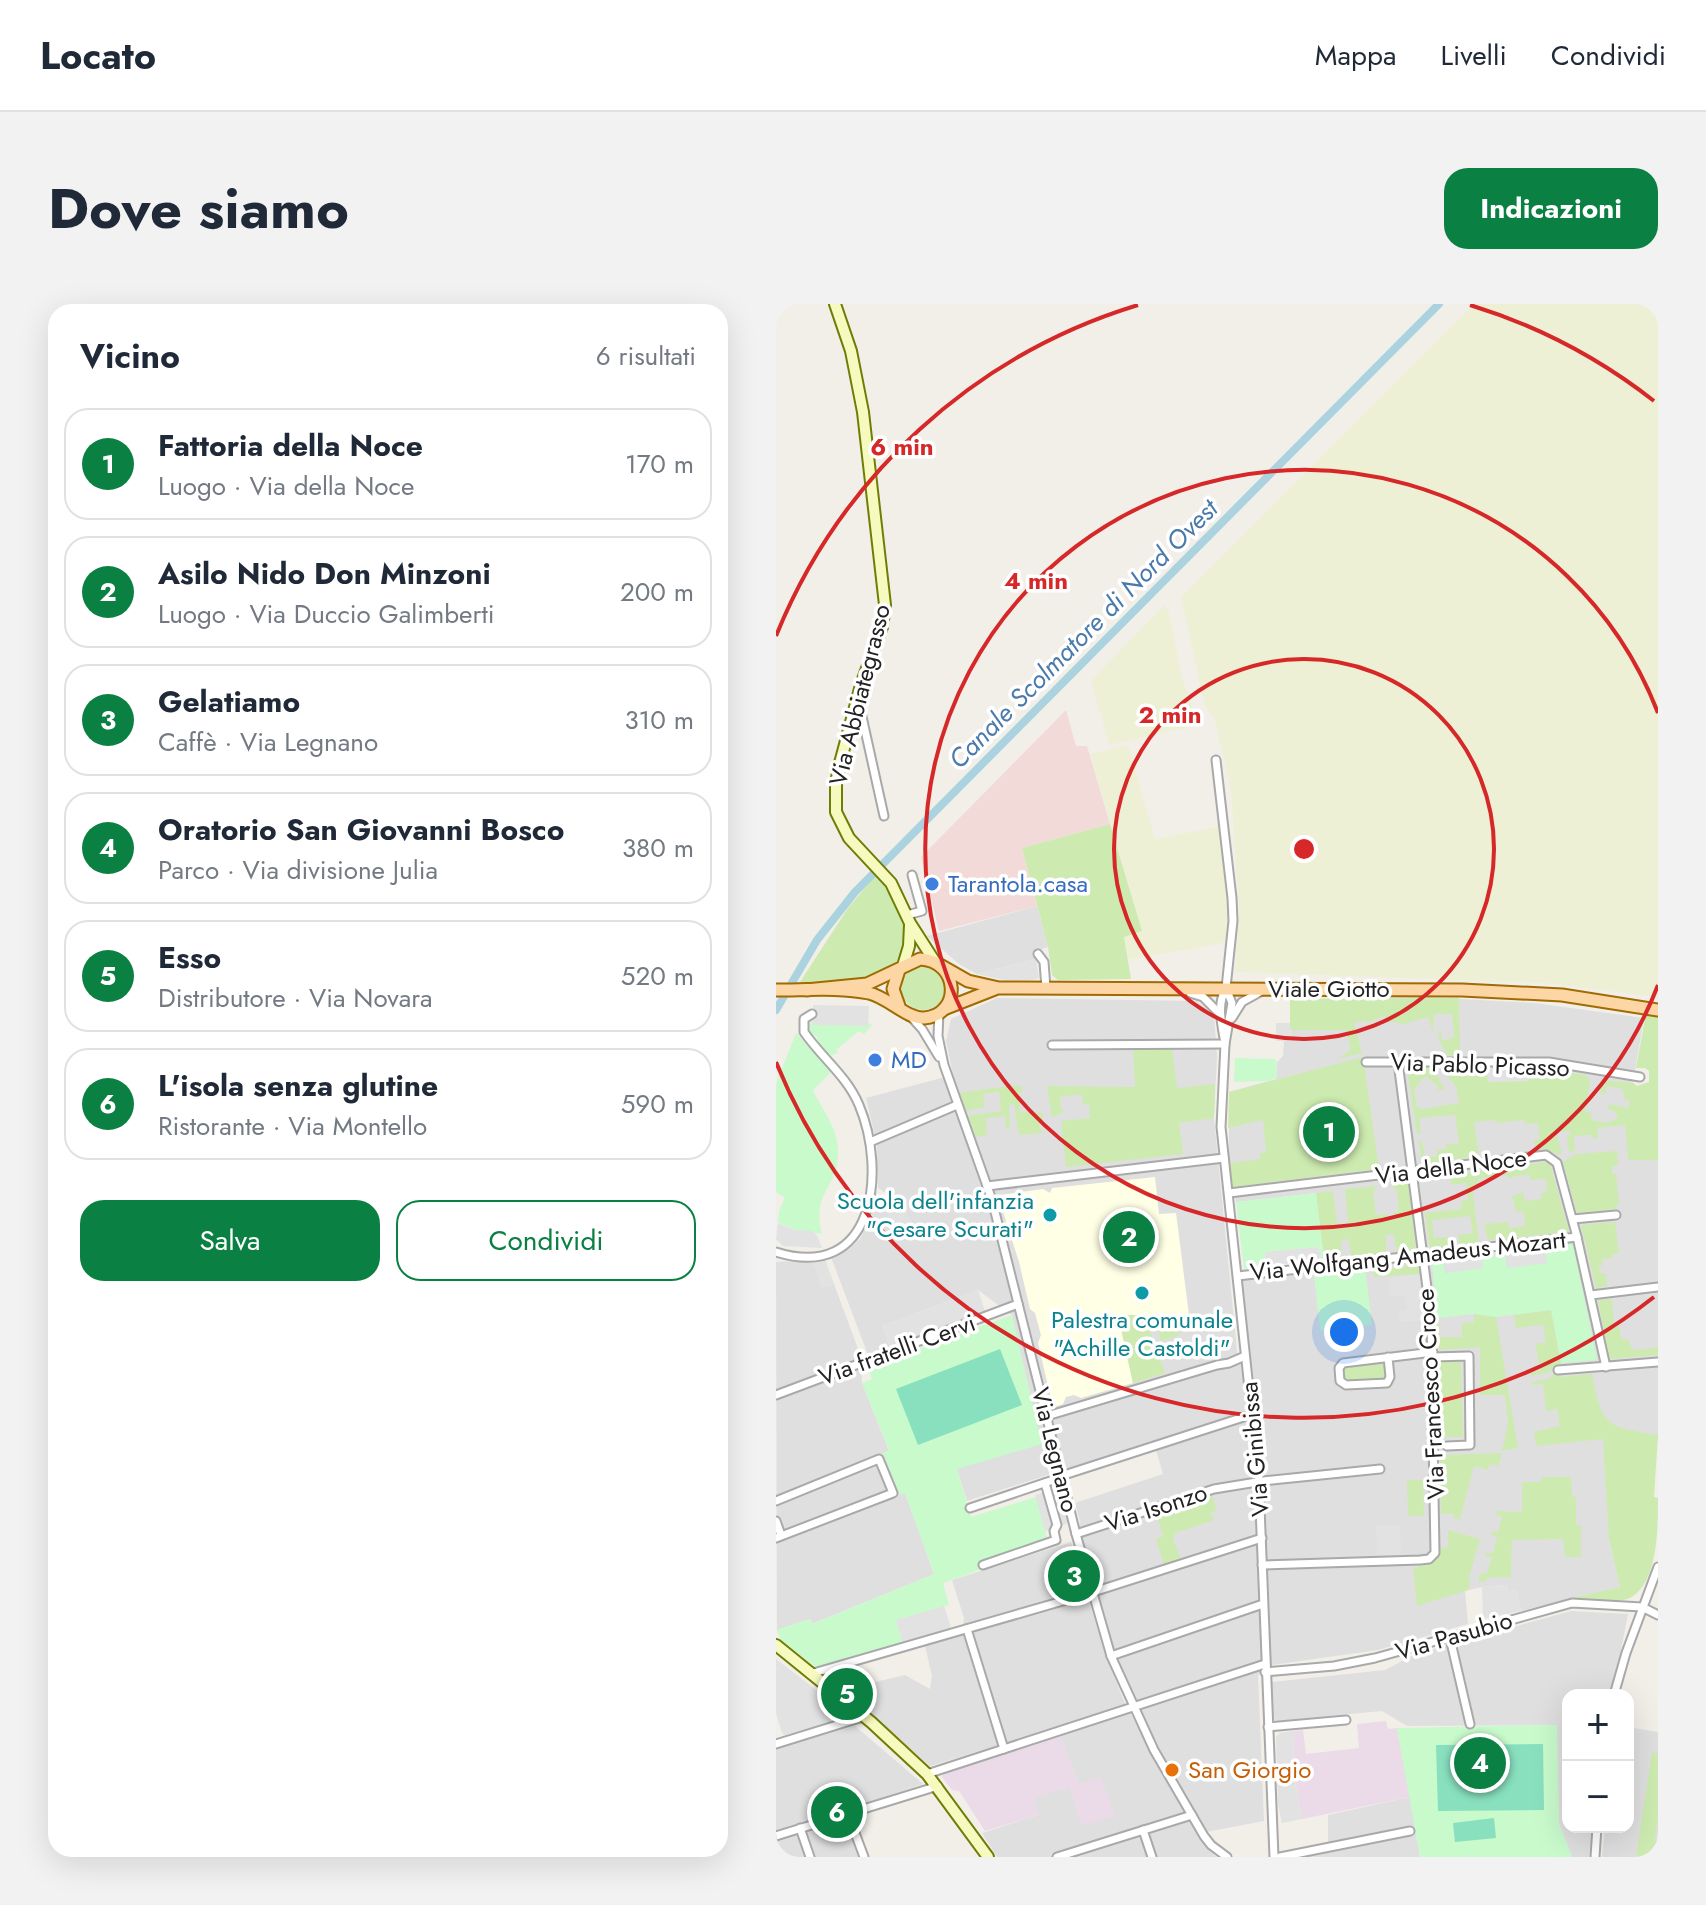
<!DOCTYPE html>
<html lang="it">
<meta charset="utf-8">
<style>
body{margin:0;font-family:Jost,sans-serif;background:#f2f2f3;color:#1f2937}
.controls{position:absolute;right:24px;bottom:24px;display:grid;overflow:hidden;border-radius:16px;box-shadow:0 8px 32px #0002}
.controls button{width:72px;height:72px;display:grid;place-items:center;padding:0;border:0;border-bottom:2px solid #e0e1e3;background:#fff;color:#1f2937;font:40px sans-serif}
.you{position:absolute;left:568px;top:1028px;width:28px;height:28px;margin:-20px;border:6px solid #fff;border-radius:50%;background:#1a73e8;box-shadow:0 0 0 12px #1a73e833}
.badge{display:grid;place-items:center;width:52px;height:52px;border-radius:50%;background:#0b8043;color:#fff;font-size:26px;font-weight:700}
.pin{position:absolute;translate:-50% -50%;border:4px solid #fff;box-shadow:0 2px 8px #0006}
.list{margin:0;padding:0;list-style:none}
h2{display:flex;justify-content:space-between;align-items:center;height:104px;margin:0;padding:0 32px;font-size:34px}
h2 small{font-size:26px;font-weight:400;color:#747a83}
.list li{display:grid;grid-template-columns:52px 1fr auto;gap:24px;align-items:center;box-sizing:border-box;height:112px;margin:0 16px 16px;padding:0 16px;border:2px solid #e0e1e3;border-radius:24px}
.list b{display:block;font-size:30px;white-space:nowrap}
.list p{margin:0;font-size:26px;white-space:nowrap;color:#747a83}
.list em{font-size:26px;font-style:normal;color:#747a83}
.actions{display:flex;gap:16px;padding:24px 32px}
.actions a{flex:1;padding:18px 0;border:2px solid #0b8043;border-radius:24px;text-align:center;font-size:28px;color:#0b8043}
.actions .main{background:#0b8043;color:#fff}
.map{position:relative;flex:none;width:882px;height:1553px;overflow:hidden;border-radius:24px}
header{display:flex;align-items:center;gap:48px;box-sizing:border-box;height:112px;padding:0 40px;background:#fff;border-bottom:2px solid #e0e1e3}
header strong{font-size:38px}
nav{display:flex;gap:44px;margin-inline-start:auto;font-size:28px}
.intro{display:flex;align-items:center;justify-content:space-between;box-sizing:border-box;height:192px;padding:0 48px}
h1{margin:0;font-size:56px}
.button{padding:20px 36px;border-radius:24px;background:#0b8043;color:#fff;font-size:28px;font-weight:700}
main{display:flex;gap:48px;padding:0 48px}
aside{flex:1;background:#fff;border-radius:24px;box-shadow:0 8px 32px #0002}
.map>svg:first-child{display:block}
</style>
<header>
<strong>Locato</strong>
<nav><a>Mappa</a><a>Livelli</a><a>Condividi</a></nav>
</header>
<div class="intro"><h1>Dove siamo</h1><a class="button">Indicazioni</a></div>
<main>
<aside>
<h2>Vicino<small>6 risultati</small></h2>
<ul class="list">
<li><span class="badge">1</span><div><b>Fattoria della Noce</b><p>Luogo · Via della Noce</p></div><em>170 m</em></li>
<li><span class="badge">2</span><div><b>Asilo Nido Don Minzoni</b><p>Luogo · Via Duccio Galimberti</p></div><em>200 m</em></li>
<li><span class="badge">3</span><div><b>Gelatiamo</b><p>Caffè · Via Legnano</p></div><em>310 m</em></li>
<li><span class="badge">4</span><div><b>Oratorio San Giovanni Bosco</b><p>Parco · Via divisione Julia</p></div><em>380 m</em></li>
<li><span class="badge">5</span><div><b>Esso</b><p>Distributore · Via Novara</p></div><em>520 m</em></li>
<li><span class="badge">6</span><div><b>L'isola senza glutine</b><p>Ristorante · Via Montello</p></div><em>590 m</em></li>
</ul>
<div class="actions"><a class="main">Salva</a><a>Condividi</a></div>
</aside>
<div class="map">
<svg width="882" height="1553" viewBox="0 0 882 1553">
<rect width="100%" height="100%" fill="#f2efe9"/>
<g fill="#e0dfdf">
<polygon points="261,602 272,643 258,648 260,655 201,670 183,660 151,632"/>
<polygon points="647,693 759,699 868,714 850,820 882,820 882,1134 833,1236 844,1283 745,1307 741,1286 732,1287 731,1281 706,1283 689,1287 692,1320 602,1346 496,1361 482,1371 488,1517 430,1528 388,1461 337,1354 302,1231 304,1218 299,1199 387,1170 380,1146 472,1116 478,1106 466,976 538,969 545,1027 589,963 548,955 540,889 460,898 453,852 453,788 500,775 501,758 507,752 508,737 515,736 514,695"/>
<polygon points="221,694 420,697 438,710 441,752 438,814 461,1047 465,1059 470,1107 191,1197 181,1165 236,1011 202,986 106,1022 114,1043 92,1051 55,953 72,946 84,935 99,902 110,906 128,901 102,884 101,841 90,794 177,771 170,737 175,715"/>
<polygon points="37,956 46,983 58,980 85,1053 86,1079 113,1147 108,1149 124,1191 129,1189 158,1270 36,1320 34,1315 1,1326 0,958"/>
<polygon points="295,1238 329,1350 350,1402 429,1542 440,1553 221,1553 206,1529 262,1511 257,1494 302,1480 281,1423 154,1462 92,1407 97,1405 91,1380 129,1371 154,1385 156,1372 149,1342 185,1332 188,1314 176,1276"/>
<polygon points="795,1307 852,1310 836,1391 792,1391 792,1523 817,1523 813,1553 796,1553 783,1520 780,1421 631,1422 606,1407 501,1417 497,1414 496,1378 609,1366 639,1350"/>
<polygon points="79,1422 147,1480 79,1503 70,1520 82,1553 0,1553 0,1445"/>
<polygon points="852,1423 882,1428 882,1553 826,1553 829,1523 852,1523"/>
<polygon points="634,1493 644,1553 515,1553 552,1545 552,1511"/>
</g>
<polygon fill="#f2dad9" points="290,406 300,442 311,442 334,520 246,544 261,602 163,627 145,553"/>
<g fill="#ebdbe8">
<polygon points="610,1417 612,1425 621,1424 634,1493 526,1515 518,1473 517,1427 527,1426 530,1450 583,1444 581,1420"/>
<polygon points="284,1430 302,1480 325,1474 339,1512 306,1522 293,1483 258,1494 262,1511 209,1527 183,1487 176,1486 166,1473 169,1466"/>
</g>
<polygon fill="#ffffe5" points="379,873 383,910 400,909 413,1011 342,1011 357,1079 305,1094 298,1091 290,1093 287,1100 281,1102 276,1099 262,1039 265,1031 259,1009 254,1005 243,958 223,895 225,891 267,885 274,889 276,884"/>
<g fill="#eef0d5">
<polygon points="698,0 882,0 882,693 768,679 459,668 463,607 455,486 438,413 429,403 405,293"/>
<polygon points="388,301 393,308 406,373 423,421 333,441 315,377"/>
<polygon points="352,441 379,535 446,522 453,615 452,638 353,656 347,632 366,627 314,450"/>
</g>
<g fill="#cdebb0">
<polygon points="334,520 366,627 348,633 355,675 282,676 276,671 272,643 246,544"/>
<path d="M99 572C113 585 123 600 127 619 141 682 66 678 24 678L72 604Z"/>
<circle cx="147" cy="684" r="22"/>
<path d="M683 694 684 752 671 751C666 743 663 737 662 728H665L666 737 678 733 676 710H658L657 729 652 713 624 721 622 718H610L608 712 591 719 590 716 578 719 586 749 562 755 575 745 570 726H514V695Z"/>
<path d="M870 709 882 711V856H852L849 821 821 824 822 834 817 835 816 831 798 832 799 847 793 848 791 832 794 831V827L780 828 786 850C777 850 772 843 760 845L758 836 764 835 762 819 749 820 748 816 720 819 718 816 698 818 703 852 646 860 643 838 646 837 649 853 661 852V846L670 845V840H683L679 811 643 814 645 829 641 830 631 764H656L669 785 662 786 661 781 649 772 638 786 641 803 647 805 683 799 680 783 666 765 710 764 712 778 753 777V765L781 766 784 770H790L791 768 810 771 814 777 809 808 816 809 815 816C825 818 832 821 842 814L839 807 832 805 833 800 852 804 854 797 848 795 847 785 831 782 829 790H824L828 776 857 779 861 782 873 778V767L869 764H860Z"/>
<polygon points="396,743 401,784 439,780 438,814 403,819 407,850 290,863 285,817 314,814 313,800 307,800 305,790 284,793 285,805 288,807 276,814 271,782 359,783 357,744"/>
<polygon points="587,753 603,865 456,883 454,861 456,859 484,855 484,849 490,848 487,816 452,824 453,788"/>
<polygon points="232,782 246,782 246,789 242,790 244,808 267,809 267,815 263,821 267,829 243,831 238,800 233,801 234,824 230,824 229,812 210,814 211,831 200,833 191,812 225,807 223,788 207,790 209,803 190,807 183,789"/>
<polygon points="841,847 842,861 836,863 836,870 840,870 843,899 839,905 801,909 787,858 800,850"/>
<polygon points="771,858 775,863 793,928 712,936 708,920 732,918 733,924 749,922 748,909 740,907 736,892 747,888 749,897 766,895 765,889 771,888 770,875 754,876 753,870 732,874 731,871 702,875 702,882 697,883 695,874 703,939 683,941 682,931 697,929 694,912 656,916 658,934 672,933 674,942 654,944 649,909 685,905 685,897 692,896 690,879 675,881 674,871"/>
<polygon points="632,878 640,946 621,948 617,930 610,931 610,949 576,952 572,935 565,936 565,953 548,955 540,889 557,887 561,920 572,919 569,885 601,882 597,888 600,911 611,910 612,915 618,914 618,908 623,907 621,887 614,880"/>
<polygon points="839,918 843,949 836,950 837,954 826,955 827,961 823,962 824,969 830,970 831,982 820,984 805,921"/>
<polygon points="643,961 644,970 598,973 597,966"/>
<polygon points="836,995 838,1019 844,1024 845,1035 853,1036 856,1046 881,1044 882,1040 882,1051 833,1055 822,996"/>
<polygon points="775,1006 785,1059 771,1069 755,1072 754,1069 765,1066 759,1040 770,1038 767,1021 740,1024 738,1011"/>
<polygon points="698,1010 720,1013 742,1144 726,1147 732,1120 729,1091 704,1091 704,1043 663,1046 661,1019 663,1019 664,1033 686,1033 686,1019 698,1018"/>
<polygon points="342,1011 368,1011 389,1069 357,1079"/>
<polygon points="393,1017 395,1020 400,1020 404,1031 385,1037 380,1020"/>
<polygon points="605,1057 610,1059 609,1076 572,1078 566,1073 566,1063"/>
<polygon points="662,1058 685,1058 687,1133 664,1133"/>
<path d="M779 1069H782L783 1073 816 1070C826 1122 830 1123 882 1131L878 1193 882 1194C882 1224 882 1279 854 1294 838 1301 813 1295 796 1294L844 1283 833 1236 827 1135 760 1142 758 1128 784 1122 781 1105 770 1107 767 1080 756 1081V1078L772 1075Z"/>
<polygon points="726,1149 722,1162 713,1160 712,1166 698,1162 684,1215 677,1214 678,1210 665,1210 664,1151"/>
<polygon points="766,1173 795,1173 796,1192 800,1193 800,1221 805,1221 805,1253 789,1253 787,1235 736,1236 735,1273 711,1274 710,1277 703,1278 703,1270 711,1269 716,1253 709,1252 710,1249 717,1249 721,1232 715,1231 716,1228 722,1228 726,1212 720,1211 721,1207 746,1208 746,1178 765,1178"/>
<polygon points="631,1176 647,1176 648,1212 632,1212"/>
<polygon points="436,1191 441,1207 434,1209 438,1216 399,1229 397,1235 405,1255 388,1261 380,1235 387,1232 380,1209"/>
<path d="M672 1226 704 1235 692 1277 695 1278 692 1286 641 1302 637 1264C648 1262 662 1257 665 1244L672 1243Z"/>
<polygon points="876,1449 882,1449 882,1514 879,1536 882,1537 882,1551 860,1553"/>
</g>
<g fill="#c8facc">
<path d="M37 717V720L92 722V718L96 721 88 730 83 727 60 746 62 749 56 751C44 748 44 740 40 731L37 733 31 725V720Z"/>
<path d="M20 729 55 768 37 786C47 808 63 824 62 851 61 886 36 886 46 930L19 926 2 918 3 907 9 894 0 888V780Z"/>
<polygon points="459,754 500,755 501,773 493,777 458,778"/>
<polygon points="540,889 548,955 545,956 543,943 489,948 490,962 468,965 460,898"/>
<polygon points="797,940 821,1056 785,1059 775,1006 720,1013 698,1010 661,1014 656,958 667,956 669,969 706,964 705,952 729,950 731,963 771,958 769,944"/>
<polygon points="589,963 596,1021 544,1027 538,969"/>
<polygon points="236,1011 266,1140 181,1165 195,1213 260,1193 271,1234 206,1257 208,1264 167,1279 173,1301 120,1316 126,1338 40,1363 5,1336 1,1326 34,1315 37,1320 158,1270 129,1189 124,1191 107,1149 113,1146 86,1079 96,1075 92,1063"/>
<polygon points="781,1421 783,1520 796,1553 644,1553 621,1424"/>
</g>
<g fill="#88e0be">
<polygon points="224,1045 246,1101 142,1141 120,1085"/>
<polygon points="767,1440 768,1506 662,1507 660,1441"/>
<polygon points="718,1514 720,1534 679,1538 677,1519"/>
</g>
<g fill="#e2e2e2">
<polygon points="260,655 263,674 257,676 227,676 201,670"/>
<polygon points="37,701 93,702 92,722 37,721"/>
<polygon points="500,719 514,719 515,737 500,737"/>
<polygon points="752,764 752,777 712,778 712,765"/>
<polygon points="101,894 115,900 117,903 128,901 136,922 118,927 110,906 99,902"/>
<polygon points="2,919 19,926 36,927 41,931 46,944 7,942 0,935"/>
<polygon points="543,943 545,956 490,962 489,948"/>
<polygon points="769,944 771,959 731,964 729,949"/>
<polygon points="705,951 707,964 669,969 667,956"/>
<polygon points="49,955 58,980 46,983 37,956"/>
<polygon points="644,970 647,998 641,999 647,1005 649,1016 624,1018 622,1007 631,1006 629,991 615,992 612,974"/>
<polygon points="202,986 209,1007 114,1043 106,1022"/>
<polygon points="283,1184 293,1219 269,1227 259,1191"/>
<polygon points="600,1221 624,1221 625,1251 601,1252"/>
<polygon points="731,1281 732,1287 741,1286 745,1307 707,1315 706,1283"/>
<polygon points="168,1302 175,1324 126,1338 120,1316"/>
<polygon points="0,1355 57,1399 52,1407 55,1418 9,1431 6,1429 0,1409"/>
<polygon points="517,1427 518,1474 526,1515 506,1519 502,1500 500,1433 504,1429"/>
</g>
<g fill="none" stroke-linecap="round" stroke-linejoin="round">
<polyline stroke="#aad3df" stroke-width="8" points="0,706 41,636 79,588 663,0"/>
<defs>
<g id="street">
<polyline points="79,403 85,408 108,512"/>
<path d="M440 456 456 594 457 617 450 684C441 700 445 716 448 734"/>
<polyline points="131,611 146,607 136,571"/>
<polyline points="262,650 268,658 270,684"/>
<polyline points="450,684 456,699 449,740 445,823 483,1178 498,1553"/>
<polyline points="414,689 427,693 444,710"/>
<polyline points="163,708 162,732 168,761 216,896 300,1230 335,1352 378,1446 428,1532 435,1541 451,1553"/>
<polyline points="136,714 146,725 163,753"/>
<polyline points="456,714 466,698 484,688"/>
<polyline points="276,741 449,740"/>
<polyline points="590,758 773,758 864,773"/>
<polyline points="94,838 181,801"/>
<polyline points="211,882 448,854"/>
<polyline points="453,889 770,851 781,859 801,933 830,1063"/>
<polyline points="797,915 840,911"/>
<path d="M0 948C99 979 111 867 83 801 71 772 45 753 28 728V715L36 710"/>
<polyline points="462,972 801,933"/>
<polyline points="815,991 882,983"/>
<polyline points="612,1053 614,1073 611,1079 570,1081 564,1077 563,1064 567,1059 657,1048"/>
<polyline points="657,1053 693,1052 694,1141 671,1142"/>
<polyline points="782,1066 882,1058"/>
<polyline points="0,1091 242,1000"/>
<polyline points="271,1112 441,1061 453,1059 469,1052"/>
<polyline points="285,1172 477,1110"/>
<polyline points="0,1197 103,1155 117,1189 0,1234"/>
<polyline points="194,1204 286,1173"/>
<polyline points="0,1217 5,1231"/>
<polyline points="300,1230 438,1185 487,1177 604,1165"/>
<polyline points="207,1261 280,1236 278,1227 281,1221 269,1179"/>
<polyline points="486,1261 644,1256 653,1255 659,1249 655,1015 622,758"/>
<polyline points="191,1325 228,1445"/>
<polyline points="674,1334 694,1420"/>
<polyline points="335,1352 487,1300"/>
<polyline points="489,1368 558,1362 599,1354 796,1299 866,1303 882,1311"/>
<polyline points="34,1370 311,1290 486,1234"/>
<polyline points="838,1391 850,1349 882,1263"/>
<polyline points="492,1423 570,1416"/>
<polyline points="0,1440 87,1413"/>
<polyline points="151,1470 489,1360"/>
<polyline points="72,1510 88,1553"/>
<polyline points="24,1524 34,1553"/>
<polyline points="367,1526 376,1553"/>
<polyline points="0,1532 162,1482"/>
<polyline points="281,1553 416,1511"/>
<polyline points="504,1553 634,1527"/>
<polyline points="819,1553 821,1523"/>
</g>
<g id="secondary">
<polyline points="59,0 75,47 87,108 109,301 106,323 85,381 64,459 60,479 60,508 73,534 115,579 134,619 159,658"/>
<polyline points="127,662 133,642 134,621"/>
<polyline points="0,1341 95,1418 151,1470 212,1553"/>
</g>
<g id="primary">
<polyline points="164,661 192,677 223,684 686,686 786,691 882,706"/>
<path d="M0 686C30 686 64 683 93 689 113 694 131 715 148 714 186 711 184 657 144 655L91 680 30 686"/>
<polyline points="123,702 117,685 123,666"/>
<polyline points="168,705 219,685"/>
</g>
</defs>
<use href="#street" stroke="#a9a9a9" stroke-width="11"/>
<use href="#secondary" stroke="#707d05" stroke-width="14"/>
<use href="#primary" stroke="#a06b00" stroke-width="15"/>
<use href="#street" stroke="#fff" stroke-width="7"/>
<use href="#secondary" stroke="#f7fabf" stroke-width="10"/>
<use href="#primary" stroke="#fcd6a4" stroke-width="11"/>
</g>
<g fill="none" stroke="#d62828" stroke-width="4">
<circle cx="528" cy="545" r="190"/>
<path d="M882 681A379 379 0 1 1 882 409"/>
<path d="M878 993A569 569 0 0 1 0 758M0 332A569 569 0 0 1 362 1M694 1A569 569 0 0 1 878 97"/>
</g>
<g fill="#3f7fe0" stroke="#fff" stroke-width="3">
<circle cx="156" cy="580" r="8"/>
<circle cx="99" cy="756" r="8"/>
</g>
<g fill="#0f9aa8" stroke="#fff" stroke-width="3">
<circle cx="274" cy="911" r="8"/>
<circle cx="366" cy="989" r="8"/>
</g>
<circle fill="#e8710a" stroke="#fff" stroke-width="3" cx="396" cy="1466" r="8"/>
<g text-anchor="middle" stroke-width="7" stroke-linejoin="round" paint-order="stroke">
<g font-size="24" fill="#222" stroke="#fff">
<text transform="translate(84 391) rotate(-76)" y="8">Via Abbiategrasso</text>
<text x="553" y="693">Viale Giotto</text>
<text transform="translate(704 761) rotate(2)" y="8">Via Pablo Picasso</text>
<text transform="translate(675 863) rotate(-7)" y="8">Via della Noce</text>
<text transform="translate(632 952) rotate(-6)" y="8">Via Wolfgang Amadeus Mozart</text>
<text transform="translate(121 1046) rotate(-20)" y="8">Via fratelli Cervi</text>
<text transform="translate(655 1090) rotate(-93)" y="8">Via Francesco Croce</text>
<text transform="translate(479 1145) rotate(-95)" y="8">Via Ginibissa</text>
<text transform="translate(279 1146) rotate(76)" y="8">Via Legnano</text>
<text transform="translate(380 1204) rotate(-18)" y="8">Via Isonzo</text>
<text transform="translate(678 1332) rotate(-16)" y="8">Via Pasubio</text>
</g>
<g font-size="24" fill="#366cbe" stroke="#fff" text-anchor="start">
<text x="172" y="588">Tarantola.casa</text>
<text x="115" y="764">MD</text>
</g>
<g font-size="24" fill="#0d838f" stroke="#fff" text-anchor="end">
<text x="258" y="905">Scuola dell'infanzia<tspan x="258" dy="28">"Cesare Scurati"</tspan></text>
<text x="366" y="1024" text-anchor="middle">Palestra comunale<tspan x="366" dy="28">"Achille Castoldi"</tspan></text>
</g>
<g font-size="24" fill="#c56008" stroke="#fff" text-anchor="start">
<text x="412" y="1474">San Giorgio</text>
</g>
<g font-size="26" font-style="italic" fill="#4a7aab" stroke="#fff">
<text transform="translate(307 330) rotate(-45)" y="9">Canale Scolmatore di Nord Ovest</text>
</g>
</g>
<circle cx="528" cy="545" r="12" fill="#d62828" stroke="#fff" stroke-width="4"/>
<g font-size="24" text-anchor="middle" font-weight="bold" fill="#d62828" stroke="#fff" stroke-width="7" stroke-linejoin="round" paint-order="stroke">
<text x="126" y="151">6 min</text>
<text x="260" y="285">4 min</text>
<text x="394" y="419">2 min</text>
</g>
</svg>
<div class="controls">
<button>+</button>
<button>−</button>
</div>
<div class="you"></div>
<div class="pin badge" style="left:553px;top:828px">1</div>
<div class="pin badge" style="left:353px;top:933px">2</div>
<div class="pin badge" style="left:298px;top:1272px">3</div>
<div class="pin badge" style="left:704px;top:1459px">4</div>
<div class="pin badge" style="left:71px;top:1390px">5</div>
<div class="pin badge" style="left:61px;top:1508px">6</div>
</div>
</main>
